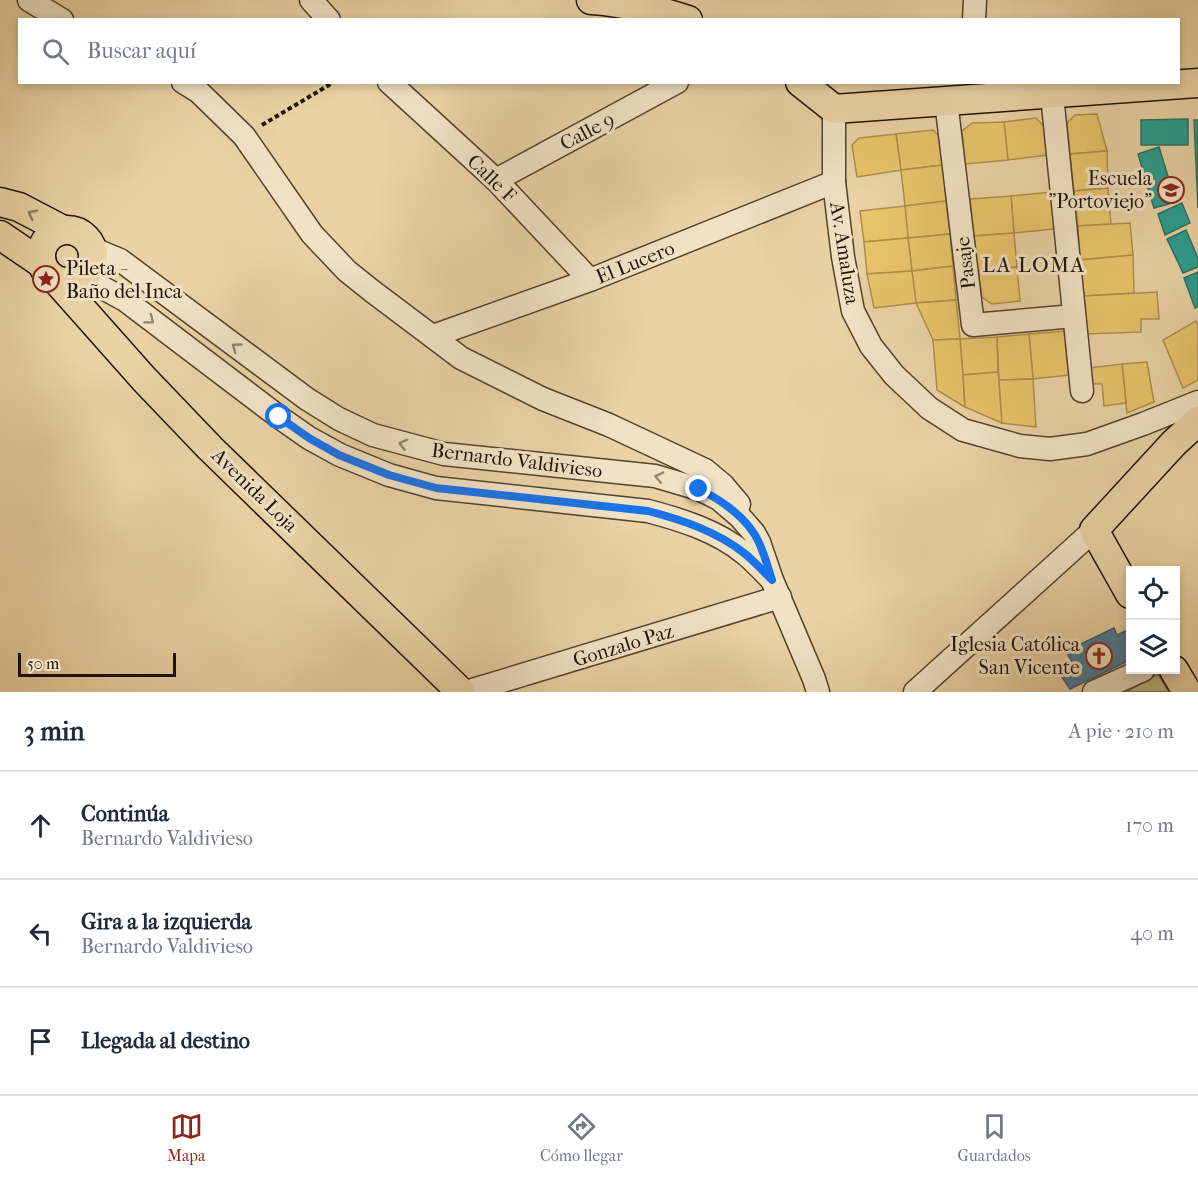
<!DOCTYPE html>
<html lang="es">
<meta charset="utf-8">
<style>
body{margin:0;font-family:"IM FELL French Canon",serif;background:#f2f2f3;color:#1f2937}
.controls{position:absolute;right:18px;bottom:18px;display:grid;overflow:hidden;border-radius:0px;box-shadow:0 3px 9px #0003}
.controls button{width:54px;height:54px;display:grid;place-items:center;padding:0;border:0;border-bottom:2px solid #e0e1e3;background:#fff;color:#1f2937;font:30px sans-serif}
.scale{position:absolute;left:18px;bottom:15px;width:158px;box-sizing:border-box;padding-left:6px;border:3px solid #201408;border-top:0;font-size:16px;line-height:21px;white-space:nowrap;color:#201408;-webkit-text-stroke:4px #f1e2c4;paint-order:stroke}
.stop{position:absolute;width:18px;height:18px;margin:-14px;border:4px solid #1a73e8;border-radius:50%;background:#fff}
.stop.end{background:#1a73e8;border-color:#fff;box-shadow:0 2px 6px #0008}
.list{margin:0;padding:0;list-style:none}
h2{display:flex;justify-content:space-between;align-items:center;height:78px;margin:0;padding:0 24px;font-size:26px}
h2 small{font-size:20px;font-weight:400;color:#747a83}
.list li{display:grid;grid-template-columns:39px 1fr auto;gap:18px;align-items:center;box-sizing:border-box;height:108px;padding:0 24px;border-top:2px solid #e0e1e3}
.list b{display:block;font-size:22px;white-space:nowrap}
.list p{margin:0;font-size:20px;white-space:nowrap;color:#747a83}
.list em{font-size:20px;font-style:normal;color:#747a83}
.icon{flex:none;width:33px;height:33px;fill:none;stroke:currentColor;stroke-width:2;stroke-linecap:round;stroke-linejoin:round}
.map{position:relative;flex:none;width:1198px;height:692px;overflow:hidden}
.search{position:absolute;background:#fff;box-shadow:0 3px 9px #0003;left:18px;right:18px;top:18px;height:66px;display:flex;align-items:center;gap:15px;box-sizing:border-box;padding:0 21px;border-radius:0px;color:#747a83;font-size:22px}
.sheet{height:402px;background:#fff}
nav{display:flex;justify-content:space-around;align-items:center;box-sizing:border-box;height:84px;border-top:2px solid #e0e1e3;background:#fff;font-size:16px;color:#747a83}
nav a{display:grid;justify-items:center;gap:3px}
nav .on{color:#8f2418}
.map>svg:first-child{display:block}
</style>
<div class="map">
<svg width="1198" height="692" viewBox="0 0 1198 692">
<rect width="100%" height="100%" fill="#ead2a4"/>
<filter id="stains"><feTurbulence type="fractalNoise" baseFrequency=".00333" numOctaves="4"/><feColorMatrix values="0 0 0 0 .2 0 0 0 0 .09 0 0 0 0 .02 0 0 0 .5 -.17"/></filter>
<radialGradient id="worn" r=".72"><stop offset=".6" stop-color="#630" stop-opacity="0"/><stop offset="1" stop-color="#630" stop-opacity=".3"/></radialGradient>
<polygon fill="#beba81" stroke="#6f6744" stroke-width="1.5" points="1158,674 1169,692 1126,692"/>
<g fill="#e9c46a" stroke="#ad8f4d" stroke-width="1.5">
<polygon points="1097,114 1107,151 1070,154 1067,123 1075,115"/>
<polygon points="1036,118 1046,128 1048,155 1008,160 1004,122"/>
<polygon points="1004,122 1008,160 965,164 962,131 972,123"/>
<polygon points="933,130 940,137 943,165 901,170 896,134"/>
<polygon points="896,134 901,170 857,177 852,145 859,138"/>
<polygon points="1107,151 1108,188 1074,191 1070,154"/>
<polygon points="943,165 946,201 905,206 901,170"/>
<polygon points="1108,188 1111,224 1078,226 1074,191"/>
<polygon points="1052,192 1054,229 1014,233 1011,196"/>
<polygon points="1011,196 1014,233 974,236 970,199"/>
<polygon points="946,201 950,234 908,238 905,206"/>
<polygon points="905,206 908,238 864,242 860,211"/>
<polygon points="1130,223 1133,255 1080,260 1078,226"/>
<polygon points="1014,233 1017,267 978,271 974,236"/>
<polygon points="950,234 953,266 912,271 908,238"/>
<polygon points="908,238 912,271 867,274 864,242"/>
<polygon points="1133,255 1134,293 1084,296 1080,260"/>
<polygon points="953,266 956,300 916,303 912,271"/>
<polygon points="1017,267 1020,301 992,304 982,297 978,271"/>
<polygon points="912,271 916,303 874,308 867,274"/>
<polygon points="1157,292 1159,319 1141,319 1141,332 1087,334 1084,296"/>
<polygon points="956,300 960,339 933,340 916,303"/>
<polygon points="1196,321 1198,325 1198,380 1183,388 1163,340"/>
<polygon points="1066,331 1069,375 1033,379 1029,334"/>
<polygon points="1029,334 1033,379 999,380 997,337"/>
<polygon points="997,337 998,372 963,375 960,339"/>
<polygon points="960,339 963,375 965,407 937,390 933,340"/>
<polygon points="1147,362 1154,402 1127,413 1122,364"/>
<polygon points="1122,364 1126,403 1104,406 1102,384 1091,384 1089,368"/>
<polygon points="998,372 999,380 1002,423 965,407 963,375"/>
<polygon points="1033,379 1036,427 1002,423 999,380"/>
</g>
<g fill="#2a9d8f" stroke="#277466" stroke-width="1.5">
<polygon points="1188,119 1188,145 1141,145 1141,120"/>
<polygon points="1194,120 1198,120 1198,208"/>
<polygon points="1159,147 1176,202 1154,208 1138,154"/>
<polygon points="1182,203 1190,223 1165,235 1158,214"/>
<polygon points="1186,230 1198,258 1198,267 1183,273 1167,239"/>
<polygon points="1198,272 1198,307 1195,308 1184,278"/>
</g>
<polygon fill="#457b9d" stroke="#3a5c70" stroke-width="1.5" points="1114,628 1117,635 1130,629 1130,660 1070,689 1058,671 1073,664 1066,651"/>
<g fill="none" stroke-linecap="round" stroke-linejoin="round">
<defs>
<g id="minor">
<polyline points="29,0 62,20"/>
<polyline points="311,0 329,20"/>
<polyline points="974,20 975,0"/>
<polyline points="183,82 199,92 244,136 312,234 347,271 372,291 461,358 543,399 609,425 705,470 723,485 739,504"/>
<polyline points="389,82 496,180 590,280"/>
<polyline points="1052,95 1082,391"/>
<polyline points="946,101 973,325 1074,316"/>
<polyline points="834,109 834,182 843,257 853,311 871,346 894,375 929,408 963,430 1020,446 1050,449 1087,444 1143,424 1198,402"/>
<polyline points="496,180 677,82"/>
<polyline points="91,248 120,260 307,399 339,419 373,435 444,454 655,476 699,489 719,499 740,517 754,533 759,542 772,580 814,679 818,692"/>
<path d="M83 277 125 300 279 417 309 438 340 455 389 475 436 488 648 511C682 520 717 531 744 553 753 560 761 569 769 577"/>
<polyline points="433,336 590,280 834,182"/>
<polyline points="466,692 780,597"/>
<polyline points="915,692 1094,530"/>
<polyline points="1094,692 1143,670"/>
</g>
<g id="major">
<path d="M591 0C624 2 657 10 688 20"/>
<polyline points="800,82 834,109 1198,83"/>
<polyline points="0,202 19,207 63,230"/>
<circle cx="67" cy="256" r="26"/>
<polyline points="0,235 41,263"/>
<polyline points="57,281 144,379 210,448 461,692"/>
<polyline points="1130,594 1094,530 1174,443 1198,421"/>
<polyline points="1174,670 1187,692"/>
</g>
</defs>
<use href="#minor" stroke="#52442f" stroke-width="25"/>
<use href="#major" stroke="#201408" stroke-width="31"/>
<polyline stroke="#201408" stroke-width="4" stroke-dasharray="4.5 3" stroke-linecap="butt" points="262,125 334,82"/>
<use href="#minor" stroke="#f1e2c4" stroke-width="22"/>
<use href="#major" stroke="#ead2a4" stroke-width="28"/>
</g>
<defs><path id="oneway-chevron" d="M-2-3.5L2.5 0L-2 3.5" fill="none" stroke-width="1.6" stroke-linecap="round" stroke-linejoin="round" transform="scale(1.5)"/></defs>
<use stroke="#8f7c5e" href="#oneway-chevron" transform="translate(32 214) rotate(-153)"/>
<g stroke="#93856f">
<use href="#oneway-chevron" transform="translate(150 320) rotate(37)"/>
<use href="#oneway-chevron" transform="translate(236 347) rotate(-144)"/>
<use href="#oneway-chevron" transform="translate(403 444) rotate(-165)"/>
<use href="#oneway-chevron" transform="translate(659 477) rotate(-167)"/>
</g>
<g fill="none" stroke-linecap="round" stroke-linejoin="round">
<path stroke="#1a73e8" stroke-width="8" d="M279 417 309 438 339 455 389 475 436 488 648 511C682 520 716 531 744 553 754 561 763 571 772 580 767 565 763 548 755 535 742 514 721 500 699 489"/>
</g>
<defs>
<symbol id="school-ring" viewBox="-11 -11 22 22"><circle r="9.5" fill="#f1e2c4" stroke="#8f2418" stroke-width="1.5"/><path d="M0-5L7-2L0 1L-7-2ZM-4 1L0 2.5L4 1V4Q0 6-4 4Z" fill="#8f2418"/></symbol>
<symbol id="sight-ring" viewBox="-11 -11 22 22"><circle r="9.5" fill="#f1e2c4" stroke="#8f2418" stroke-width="1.5"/><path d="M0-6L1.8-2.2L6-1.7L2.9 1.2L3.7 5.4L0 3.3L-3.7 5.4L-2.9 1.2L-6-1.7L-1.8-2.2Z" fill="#8f2418"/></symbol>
<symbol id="church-ring" viewBox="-11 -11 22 22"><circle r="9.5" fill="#f1e2c4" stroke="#8f2418" stroke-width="1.5"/><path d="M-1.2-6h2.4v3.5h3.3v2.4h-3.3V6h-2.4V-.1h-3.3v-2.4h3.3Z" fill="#8f2418"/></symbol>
</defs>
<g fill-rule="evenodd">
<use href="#school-ring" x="1156" y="175" width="30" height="30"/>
<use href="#sight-ring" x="31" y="264" width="30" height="30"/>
<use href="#church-ring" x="1084" y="641" width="30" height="30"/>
</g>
<g text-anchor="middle" stroke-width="6" stroke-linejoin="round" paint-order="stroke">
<g font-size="20" fill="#201408" stroke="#f1e2c4">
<text transform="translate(587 131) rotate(-28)" y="7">Calle 9</text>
<text transform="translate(492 178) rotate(44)" y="7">Calle F</text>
<text transform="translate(845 253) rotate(81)" y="7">Av. Amaluza</text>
<text transform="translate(635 262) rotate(-22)" y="7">El Lucero</text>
<text transform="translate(965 263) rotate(-97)" y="7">Pasaje</text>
<text transform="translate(517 460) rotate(7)" y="7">Bernardo Valdivieso</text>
<text transform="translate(255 490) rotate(44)" y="7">Avenida Loja</text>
<text transform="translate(623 645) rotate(-17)" y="7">Gonzalo Paz</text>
</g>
<g font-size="20" fill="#201408" stroke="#f1e2c4" text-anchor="end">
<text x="1152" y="185">Escuela<tspan x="1152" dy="23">"Portoviejo"</tspan></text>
<text x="66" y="275" text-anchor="start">Pileta -<tspan x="66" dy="23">Baño del Inca</tspan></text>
<text x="1080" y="651">Iglesia Católica<tspan x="1080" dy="23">San Vicente</tspan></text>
</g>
<g font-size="21" letter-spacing="1.5" fill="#201408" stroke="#f1e2c4">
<text x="1034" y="272">LA LOMA</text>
</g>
</g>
<rect width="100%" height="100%" filter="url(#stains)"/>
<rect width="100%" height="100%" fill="url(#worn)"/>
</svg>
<div class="controls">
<button><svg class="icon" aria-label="locate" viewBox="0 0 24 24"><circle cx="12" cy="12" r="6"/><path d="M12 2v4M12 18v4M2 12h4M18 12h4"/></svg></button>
<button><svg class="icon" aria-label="layers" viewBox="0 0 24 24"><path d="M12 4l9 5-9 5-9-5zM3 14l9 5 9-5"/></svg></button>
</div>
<div class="scale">50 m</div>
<div class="stop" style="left:279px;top:417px"></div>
<div class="stop end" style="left:699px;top:489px"></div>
<div class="search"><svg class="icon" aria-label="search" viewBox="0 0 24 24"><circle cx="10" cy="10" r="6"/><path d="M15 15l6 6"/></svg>Buscar aquí</div>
</div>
<section class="sheet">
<h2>3 min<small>A pie · 210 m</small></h2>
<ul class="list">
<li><svg class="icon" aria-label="ahead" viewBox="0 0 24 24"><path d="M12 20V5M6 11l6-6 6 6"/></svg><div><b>Continúa</b><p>Bernardo Valdivieso</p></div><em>170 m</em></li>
<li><svg class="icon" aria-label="left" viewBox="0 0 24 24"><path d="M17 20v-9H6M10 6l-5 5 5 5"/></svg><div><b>Gira a la izquierda</b><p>Bernardo Valdivieso</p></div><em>40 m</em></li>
<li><svg class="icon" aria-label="arrive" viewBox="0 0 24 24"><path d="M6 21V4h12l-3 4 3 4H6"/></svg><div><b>Llegada al destino</b></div></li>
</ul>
</section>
<nav>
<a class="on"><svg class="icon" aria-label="map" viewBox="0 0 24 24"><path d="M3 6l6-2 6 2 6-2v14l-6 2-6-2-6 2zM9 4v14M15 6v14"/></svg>Mapa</a>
<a><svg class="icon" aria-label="directions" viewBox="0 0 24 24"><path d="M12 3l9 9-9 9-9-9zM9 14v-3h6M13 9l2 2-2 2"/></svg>Cómo llegar</a>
<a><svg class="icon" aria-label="saved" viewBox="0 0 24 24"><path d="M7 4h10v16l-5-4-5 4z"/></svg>Guardados</a>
</nav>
